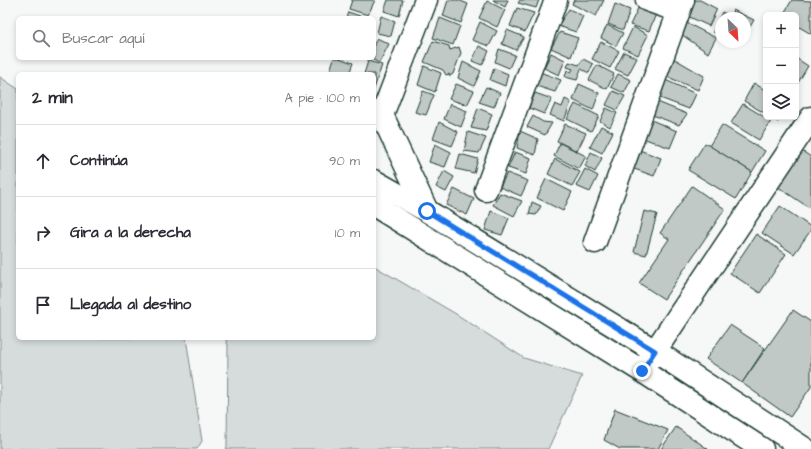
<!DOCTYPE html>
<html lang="es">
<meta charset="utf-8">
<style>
body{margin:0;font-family:"Architects Daughter",sans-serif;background:#f2f2f3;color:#2b2b33}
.controls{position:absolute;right:12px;top:12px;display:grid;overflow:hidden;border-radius:6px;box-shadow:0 2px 6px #0003}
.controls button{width:36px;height:36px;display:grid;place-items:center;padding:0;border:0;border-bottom:1px solid #e1e1e2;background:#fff;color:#2b2b33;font:20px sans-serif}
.compass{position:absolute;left:715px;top:12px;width:36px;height:36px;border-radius:50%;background:#fff;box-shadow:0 2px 6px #0003;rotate:155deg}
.stop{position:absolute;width:12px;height:12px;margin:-9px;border:3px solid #1a73e8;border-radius:50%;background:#fff}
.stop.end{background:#1a73e8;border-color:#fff;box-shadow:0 1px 4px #0008}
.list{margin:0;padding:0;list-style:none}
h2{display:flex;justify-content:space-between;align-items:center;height:52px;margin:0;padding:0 16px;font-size:17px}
h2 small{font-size:13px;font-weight:400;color:#7c7c81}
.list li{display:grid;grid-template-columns:26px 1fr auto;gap:12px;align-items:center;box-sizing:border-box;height:72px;padding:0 16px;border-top:1px solid #e1e1e2}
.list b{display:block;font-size:15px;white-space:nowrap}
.list em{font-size:13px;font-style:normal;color:#7c7c81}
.icon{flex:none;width:22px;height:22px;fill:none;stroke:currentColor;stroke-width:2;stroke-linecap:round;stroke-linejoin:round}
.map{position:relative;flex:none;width:811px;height:449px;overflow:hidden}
.search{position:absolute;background:#fff;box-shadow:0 2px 6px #0003;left:16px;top:16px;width:360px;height:44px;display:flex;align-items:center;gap:10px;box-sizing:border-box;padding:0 14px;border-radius:6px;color:#7c7c81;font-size:15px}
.panel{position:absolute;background:#fff;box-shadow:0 2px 6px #0003;left:16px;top:72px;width:360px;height:268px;border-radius:6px}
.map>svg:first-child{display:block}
</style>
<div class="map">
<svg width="811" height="449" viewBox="0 0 811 449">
<rect width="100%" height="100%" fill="#f6f7f7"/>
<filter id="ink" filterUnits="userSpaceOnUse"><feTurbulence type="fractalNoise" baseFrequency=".025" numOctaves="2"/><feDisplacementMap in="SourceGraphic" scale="8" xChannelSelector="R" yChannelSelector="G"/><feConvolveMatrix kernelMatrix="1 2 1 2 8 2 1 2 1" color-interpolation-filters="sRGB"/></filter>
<g filter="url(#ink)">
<g fill="#d6dcdb" stroke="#7a8c88">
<polygon points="0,77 18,89 18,338 186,338 202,441 197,449 0,449"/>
<polygon points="374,266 456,314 524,358 582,376 548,449 226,449 227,447 228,345 225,338 374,338"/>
</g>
<g fill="#c0c9c6" stroke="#1f3d34">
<polygon points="352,0 375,0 368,15 349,9"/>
<polygon points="388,0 403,0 399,16 384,11"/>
<polygon points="448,0 458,0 468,4 461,23 443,16"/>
<polygon points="493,0 508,0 505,7"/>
<polygon points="520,0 539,0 536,8 518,3"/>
<polygon points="574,0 604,0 596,16 572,4"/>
<polygon points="689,0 700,0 717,9 709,26 683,14"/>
<polygon points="792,0 811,1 811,34 796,25 796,15 783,15"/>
<polygon points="487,1 505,10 497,27 479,18"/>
<polygon points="615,4 630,10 623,30 608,24"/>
<polygon points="639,6 656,14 649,31 630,25"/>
<polygon points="517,8 534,13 525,32 510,26"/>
<polygon points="569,9 583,16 576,32 558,26"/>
<polygon points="733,10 754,20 745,35 745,18 730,18"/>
<polygon points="348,12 366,18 346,18"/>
<polygon points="722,12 726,14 724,18 721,18 721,26 718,33 713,32"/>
<polygon points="381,16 395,21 391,36 377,33"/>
<polygon points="440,18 460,26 453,45 433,38"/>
<polygon points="681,20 716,38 708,53 675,30"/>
<polygon points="480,22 497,31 489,46 472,40"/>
<polygon points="607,25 623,33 616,46 601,38"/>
<polygon points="633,27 648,35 638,55 623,48"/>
<polygon points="507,30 524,37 516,50 502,44"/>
<polygon points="560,32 578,38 571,57 551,48"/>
<polygon points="377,38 389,44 379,63 370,58 374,58 374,44"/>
<polygon points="433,41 449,46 450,50 459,47 461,53 453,74 450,76 449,74 446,75 443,70 424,62"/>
<polygon points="601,42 619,51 610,68 592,59"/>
<polygon points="479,46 489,51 482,65 472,61"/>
<polygon points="499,49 515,55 509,68 495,62"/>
<polygon points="624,52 637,58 628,75 615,69"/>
<polygon points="551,53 565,60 559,75 544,68"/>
<polygon points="668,55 704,76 698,90 661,74"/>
<polygon points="334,58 339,58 353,63 349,74 329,74"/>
<polygon points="796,58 808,66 796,86"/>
<polygon points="583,59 593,64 589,73 581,69 577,80 565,77 567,70 571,72 573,69 567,67 569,62 579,65"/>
<polygon points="368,61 382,65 374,89 374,74 364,74"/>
<polygon points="463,62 481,71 474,86 458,78"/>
<polygon points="597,65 614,74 607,89 589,80"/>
<polygon points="424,66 441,73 435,92 418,85"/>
<polygon points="494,68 508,74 505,86 490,80"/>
<polygon points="540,72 561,80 555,92 533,85"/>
<polygon points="618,74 631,80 624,93 611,87"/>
<polygon points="661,78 696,94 689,109 652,95"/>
<polygon points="754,83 765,90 766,88 766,114 744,101"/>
<polygon points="456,84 474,91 467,105 449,99"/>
<polygon points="579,84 599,93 593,110 573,100"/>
<polygon points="486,87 500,93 494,107 479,102"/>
<polygon points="423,91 434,95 426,115 415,112"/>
<polygon points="613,91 625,96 617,110 606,105"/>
<polygon points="535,93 552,99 544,114 529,108"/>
<polygon points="565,99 571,102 564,121 550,115 555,104 562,107"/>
<polygon points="655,101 687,114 679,125 650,114"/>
<polygon points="450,104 467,111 461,127 444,119"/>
<polygon points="575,104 599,116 591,131 567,119"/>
<polygon points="743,104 771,121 759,140 731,123"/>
<polygon points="478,108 492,114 486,131 471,128"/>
<polygon points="606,108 617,113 610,127 600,121"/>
<polygon points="533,116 543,122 552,123 545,135 527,127"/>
<polygon points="770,117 781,117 778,122"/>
<polygon points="649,119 677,131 670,148 640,137"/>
<polygon points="439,122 458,132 452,146 433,139"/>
<polygon points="565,124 586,133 577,151 557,141"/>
<polygon points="722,125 765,151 752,172 709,146"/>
<polygon points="601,126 613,132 602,153 590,147"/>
<polygon points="520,131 538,139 535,155 517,148"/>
<polygon points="468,132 486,138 479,153 464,151"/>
<polygon points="560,143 586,156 579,169 554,156"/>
<polygon points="705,143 752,172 736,199 688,170"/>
<polygon points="435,144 451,152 445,167 429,162"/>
<polygon points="634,148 661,158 654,176 626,166"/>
<polygon points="799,149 811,157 811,209 775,185"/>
<polygon points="515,152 531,158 526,174 508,168"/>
<polygon points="591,152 602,158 595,172 585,166"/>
<polygon points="460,154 478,159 474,173 456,169"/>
<polygon points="555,159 580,172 572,186 548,174"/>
<polygon points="585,169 598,176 590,192 576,186"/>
<polygon points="444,171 454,177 446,192 436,187"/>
<polygon points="507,173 528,181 521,196 500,187"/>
<polygon points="546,179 572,192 563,211 537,198"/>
<polygon points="692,186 725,209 664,299 639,283 669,239 660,233"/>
<polygon points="454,189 474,199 467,215 446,205"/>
<polygon points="500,193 522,201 514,216 493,205"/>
<polygon points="532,202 541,206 536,215 529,214"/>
<polygon points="780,206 811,227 811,230 794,254 762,233"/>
<polygon points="491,211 509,218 502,235 485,230"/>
<polygon points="644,211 657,214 646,255 634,252"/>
<polygon points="756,234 786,254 760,293 730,273"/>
<polygon points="793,310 811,322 811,387 790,417 742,383"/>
<polygon points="730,325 765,348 742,383 706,359"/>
<polygon points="615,409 668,430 658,449 620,449 604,440"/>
<polygon points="676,427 708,449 661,449"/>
</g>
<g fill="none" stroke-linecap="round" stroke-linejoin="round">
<defs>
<g id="street">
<polyline points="426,0 382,115 427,211"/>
<polyline points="647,0 678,11"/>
<polyline points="374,181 427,211 655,351 805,449"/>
<polyline points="486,190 556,0"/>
<polyline points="374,205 642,371 762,449"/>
<polyline points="595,242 683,0"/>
<polyline points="647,363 811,118"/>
</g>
</defs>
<use href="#street" stroke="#1f3d34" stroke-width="25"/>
<use href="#street" stroke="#fff" stroke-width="22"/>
</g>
</g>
<g fill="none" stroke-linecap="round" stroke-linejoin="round" filter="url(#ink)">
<polyline stroke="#1a73e8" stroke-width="5" points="427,211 655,351 642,371"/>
</g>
</svg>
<div class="controls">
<button>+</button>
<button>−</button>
<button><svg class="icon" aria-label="layers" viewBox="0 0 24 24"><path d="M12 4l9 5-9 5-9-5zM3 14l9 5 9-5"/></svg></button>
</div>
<svg class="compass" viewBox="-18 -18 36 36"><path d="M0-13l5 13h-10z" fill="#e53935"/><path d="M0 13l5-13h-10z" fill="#7c7c81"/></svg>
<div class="stop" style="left:427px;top:211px"></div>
<div class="stop end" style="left:642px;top:371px"></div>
<div class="search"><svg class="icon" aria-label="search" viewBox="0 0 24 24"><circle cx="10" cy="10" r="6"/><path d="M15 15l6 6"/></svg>Buscar aquí</div>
<section class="panel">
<h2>2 min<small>A pie · 100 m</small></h2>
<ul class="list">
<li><svg class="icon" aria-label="ahead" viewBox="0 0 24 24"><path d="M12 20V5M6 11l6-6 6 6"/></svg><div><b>Continúa</b></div><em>90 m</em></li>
<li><svg class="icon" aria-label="right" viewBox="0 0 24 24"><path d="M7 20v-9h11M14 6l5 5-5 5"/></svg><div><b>Gira a la derecha</b></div><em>10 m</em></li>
<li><svg class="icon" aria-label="arrive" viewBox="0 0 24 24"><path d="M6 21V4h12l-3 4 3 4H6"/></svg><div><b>Llegada al destino</b></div></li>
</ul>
</section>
</div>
